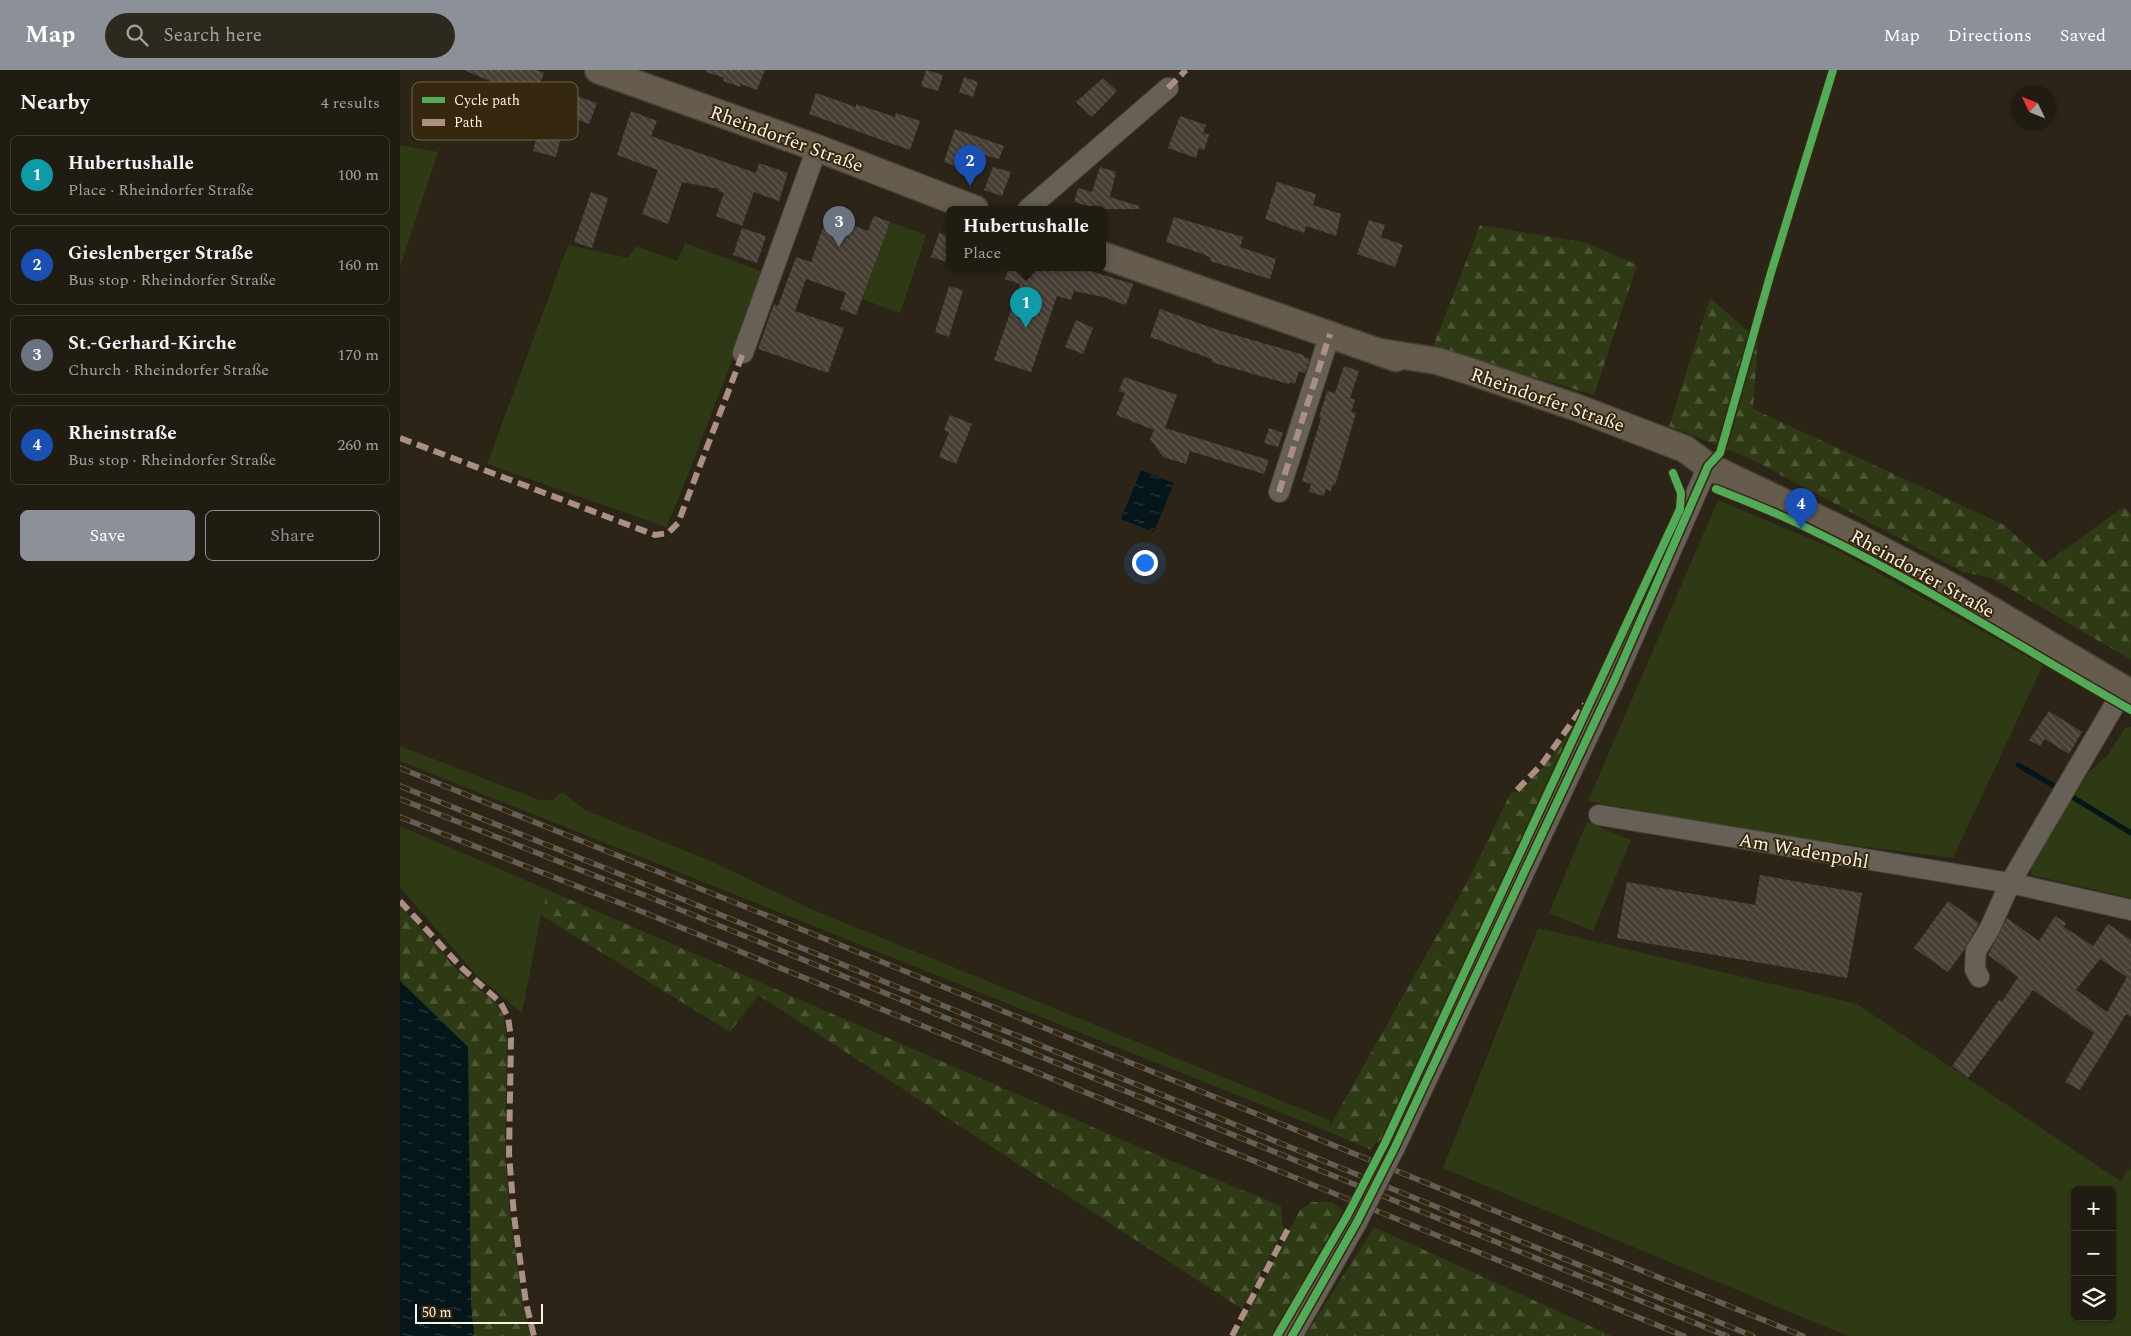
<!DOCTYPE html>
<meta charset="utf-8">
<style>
body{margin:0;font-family:Spectral,serif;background:#2d291f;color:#f1f3f6}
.controls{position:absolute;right:15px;bottom:15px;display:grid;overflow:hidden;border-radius:8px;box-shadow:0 1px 4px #0004}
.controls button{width:45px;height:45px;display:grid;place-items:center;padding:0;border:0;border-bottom:1px solid #3e3a31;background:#211c11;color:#f1f3f6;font:25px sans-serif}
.compass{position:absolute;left:1611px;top:15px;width:45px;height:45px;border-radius:50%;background:#211c11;box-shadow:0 1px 4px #0004;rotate:313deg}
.scale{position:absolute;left:15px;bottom:12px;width:128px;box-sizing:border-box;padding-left:5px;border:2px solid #fbf2e3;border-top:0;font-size:14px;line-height:18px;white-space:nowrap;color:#fbf2e3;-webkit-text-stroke:4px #35280e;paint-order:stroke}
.you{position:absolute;left:744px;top:492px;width:18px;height:18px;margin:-12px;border:4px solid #fff;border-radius:50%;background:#1a73e8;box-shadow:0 0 0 8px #1a73e833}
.badge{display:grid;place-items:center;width:32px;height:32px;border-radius:50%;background:#8c9099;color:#fff;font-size:16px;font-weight:700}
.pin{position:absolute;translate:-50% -41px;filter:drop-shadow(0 1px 2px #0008)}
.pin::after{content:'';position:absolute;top:26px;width:18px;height:15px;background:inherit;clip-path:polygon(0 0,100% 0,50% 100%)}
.popup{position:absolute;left:546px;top:136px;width:160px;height:65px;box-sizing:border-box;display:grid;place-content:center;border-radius:8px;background:#211c11;filter:drop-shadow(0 1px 4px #0005);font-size:16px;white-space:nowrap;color:#a2a19f}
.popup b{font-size:19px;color:#f1f3f6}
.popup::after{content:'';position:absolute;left:50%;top:100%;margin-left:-10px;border:10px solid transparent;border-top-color:#211c11}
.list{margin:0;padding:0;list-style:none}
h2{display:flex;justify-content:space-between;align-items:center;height:65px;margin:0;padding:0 20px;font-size:21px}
h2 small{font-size:16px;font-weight:400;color:#a2a19f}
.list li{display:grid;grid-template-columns:32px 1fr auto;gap:15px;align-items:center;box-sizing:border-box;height:80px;margin:0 10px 10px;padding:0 10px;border:1px solid #3e3a31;border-radius:8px}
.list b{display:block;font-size:19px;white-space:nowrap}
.list p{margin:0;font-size:16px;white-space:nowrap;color:#a2a19f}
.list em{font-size:16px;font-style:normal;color:#a2a19f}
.actions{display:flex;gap:10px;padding:15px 20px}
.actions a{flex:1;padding:11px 0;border:1px solid #8c9099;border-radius:8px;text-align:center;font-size:18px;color:#8c9099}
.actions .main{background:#8c9099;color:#fff}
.icon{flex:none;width:28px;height:28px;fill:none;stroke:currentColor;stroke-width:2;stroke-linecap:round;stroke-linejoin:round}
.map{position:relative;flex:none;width:1731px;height:1266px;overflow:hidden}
header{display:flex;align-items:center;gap:30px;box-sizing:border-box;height:70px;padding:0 25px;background:#8c9099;color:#fff}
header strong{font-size:24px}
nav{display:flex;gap:28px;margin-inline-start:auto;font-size:18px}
.search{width:350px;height:45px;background:#2d291f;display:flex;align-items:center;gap:12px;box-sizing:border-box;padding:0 18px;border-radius:28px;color:#a2a19f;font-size:19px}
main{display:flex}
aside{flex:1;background:#211c11}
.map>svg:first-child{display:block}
</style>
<header>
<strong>Map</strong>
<div class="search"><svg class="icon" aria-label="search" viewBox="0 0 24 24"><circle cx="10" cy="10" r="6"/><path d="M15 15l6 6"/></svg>Search here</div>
<nav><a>Map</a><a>Directions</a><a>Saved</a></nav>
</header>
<main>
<aside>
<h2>Nearby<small>4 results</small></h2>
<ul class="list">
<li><span class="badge" style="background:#0f9aa8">1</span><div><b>Hubertushalle</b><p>Place · Rheindorfer Straße</p></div><em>100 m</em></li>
<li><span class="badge" style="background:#1a4fb4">2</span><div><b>Gieslenberger Straße</b><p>Bus stop · Rheindorfer Straße</p></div><em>160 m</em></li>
<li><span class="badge" style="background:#6b7280">3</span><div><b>St.-Gerhard-Kirche</b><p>Church · Rheindorfer Straße</p></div><em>170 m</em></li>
<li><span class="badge" style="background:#1a4fb4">4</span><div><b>Rheinstraße</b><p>Bus stop · Rheindorfer Straße</p></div><em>260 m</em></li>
</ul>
<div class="actions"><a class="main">Save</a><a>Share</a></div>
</aside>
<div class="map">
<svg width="1731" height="1266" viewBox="0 0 1731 1266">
<defs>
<pattern id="forest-firs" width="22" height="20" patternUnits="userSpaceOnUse" patternTransform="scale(1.25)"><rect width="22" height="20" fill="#2d3a14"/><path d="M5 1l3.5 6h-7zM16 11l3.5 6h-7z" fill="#4c5736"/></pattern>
<pattern id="water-ripples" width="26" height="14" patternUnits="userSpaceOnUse" patternTransform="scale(1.25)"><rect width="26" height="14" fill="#04161a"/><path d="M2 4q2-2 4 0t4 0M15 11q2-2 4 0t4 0" fill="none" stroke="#2a383b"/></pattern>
<pattern id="building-back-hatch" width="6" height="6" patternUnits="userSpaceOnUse" patternTransform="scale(1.25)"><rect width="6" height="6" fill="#473e35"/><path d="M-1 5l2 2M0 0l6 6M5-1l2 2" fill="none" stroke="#625a52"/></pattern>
</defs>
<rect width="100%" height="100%" fill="#2c2517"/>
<g fill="#2d3a14" fill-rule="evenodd">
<polygon points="0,75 38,82 0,197"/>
<polygon points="490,152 526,165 500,243 462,229"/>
<polygon points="285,173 366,203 276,435 266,457 87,394 168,175 228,188 236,176 277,191"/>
<polygon points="1318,430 1441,482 1643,595 1553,788 1364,764 1188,731"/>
<polygon points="1731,657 1731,828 1631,805 1631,796 1688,703 1707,686 1725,658"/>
<polygon points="0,676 139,730 152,730 162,722 185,740 313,792 413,840 931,1051 927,1061 0,691"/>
<polygon points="1187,752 1231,770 1193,861 1149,843"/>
<polygon points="0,756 148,820 141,845 122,943 76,905 0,817"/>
<path d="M1138 858 1457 934 1720 1111 1731 1097V1266H1448L1043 1098ZM1675 1120H1712V1247H1675Z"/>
</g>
<g fill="url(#forest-firs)">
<polygon points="1080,155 1187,173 1237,195 1194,325 1033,277"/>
<polygon points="1310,228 1358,270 1353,339 1604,455 1646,493 1724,437 1731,444 1731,590 1592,508 1563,502 1351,389 1269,356"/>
<polygon points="1184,640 980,1074 976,1072 971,1080 927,1061 1070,807 1111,722 1120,722 1147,693"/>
<polygon points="148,820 757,1085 881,1136 883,1161 842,1239 358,925 330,962 141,845"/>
<polygon points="0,835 59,902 97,934 104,948 107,970 105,1085 110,1145 123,1234 130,1266 74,1266 71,1235 68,977 0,911"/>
<polygon points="912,1132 932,1132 944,1141 874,1266 836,1266 900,1140"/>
<polygon points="974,1157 1212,1266 905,1266"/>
</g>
<g fill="url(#water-ripples)">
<polygon points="741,400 774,413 754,462 721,449"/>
<polygon points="0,911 68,977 71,1235 74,1266 0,1266"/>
</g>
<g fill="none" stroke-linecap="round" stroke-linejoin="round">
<g stroke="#04161a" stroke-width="5">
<polyline points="1618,695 1656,717"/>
<polyline points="1674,728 1731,763"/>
</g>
</g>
<g fill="url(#building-back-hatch)" fill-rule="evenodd">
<polygon points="64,0 137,0 144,3 126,52 115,48 125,19 99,15"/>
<polygon points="307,0 365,0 357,20 341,14 340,17 323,11 324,8 306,2"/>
<polygon points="526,0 543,5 538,21 521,16"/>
<polygon points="564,7 578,12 573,27 559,22"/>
<polygon points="703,8 717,21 692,47 676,32"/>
<polygon points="50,23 63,26 58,50 45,47"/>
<polygon points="416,23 456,37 456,34 495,47 496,43 520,51 510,80 409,44"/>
<polygon points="143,24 168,33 171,24 197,33 189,54 176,49 174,55 165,52 156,87 133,81 141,48 136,46"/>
<polygon points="231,41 257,51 251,66 356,103 359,93 388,103 379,131 354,122 342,156 316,146 324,123 318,121 319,119 282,112 268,154 242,144 258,100 217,85"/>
<polygon points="780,46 806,55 803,63 809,65 804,80 799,78 796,88 768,78"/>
<polygon points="555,59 604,76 599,89 571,81 564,99 544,92"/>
<polygon points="593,97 611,102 602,126 584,120"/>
<polygon points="700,97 716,102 710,127 739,136 739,139 699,139 674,132 678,118 692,122"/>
<polygon points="877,112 916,124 913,135 941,144 936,166 906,156 904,163 865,149"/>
<polygon points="191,122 208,128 192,178 174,172"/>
<polygon points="427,146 468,161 474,146 490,152 456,245 440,239 446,223 406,209 395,241 444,258 428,303 358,279 374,234 378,236 396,187 411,192"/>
<polygon points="774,147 843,167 840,177 876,189 870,209 810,191 811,188 803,184 766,172"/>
<polygon points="969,150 985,155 981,167 1003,175 995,197 957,184"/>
<polygon points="342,158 366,166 357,193 333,185"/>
<polygon points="539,163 550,166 550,193 531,187"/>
<polygon points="609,197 677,197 733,214 726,235 708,229 709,228 674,221 671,230 657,226 631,302 594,290 620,214 605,209"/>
<polygon points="549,216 563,220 549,267 535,262"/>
<polygon points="760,239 815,259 904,285 904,287 910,289 905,303 899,301 895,314 890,312 889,314 811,292 812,290 806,287 750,267"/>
<polygon points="676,250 693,258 683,284 665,277"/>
<polygon points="944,296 959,301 950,328 955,330 951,342 956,343 935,415 933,414 931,421 926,419 924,426 909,422 911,414 902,411 921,348 919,347 927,321 935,323"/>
<polygon points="724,307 777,325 765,358 869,390 864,404 790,381 786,394 763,387 750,369 754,360 716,345 725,323 719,321"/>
<polygon points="550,345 572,354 556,394 539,387 549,362 544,360"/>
<polygon points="869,358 883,363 878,377 864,373"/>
<polygon points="1649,641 1682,662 1669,684 1645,669 1640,676 1629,670"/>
<polygon points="1360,805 1462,823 1447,908 1217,868 1227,812 1355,835"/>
<polygon points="1548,831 1579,853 1564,880 1548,902 1514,878"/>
<path d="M1655 846 1666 853 1664 857 1693 876 1708 854 1731 870V947L1726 944 1680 1020 1665 1012 1694 963 1633 920 1568 1008 1552 996 1599 930 1602 932 1618 907 1588 885 1607 848 1639 871ZM1700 889 1727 907 1707 942 1676 920Z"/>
</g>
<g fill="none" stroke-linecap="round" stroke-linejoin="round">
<defs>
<g id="minor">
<polyline points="628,139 768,18"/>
<polyline points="343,283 417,78"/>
<polyline points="879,422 930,264"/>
<polyline points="1724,619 1610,813 1731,840"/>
<polyline points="1199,745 1610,813 1590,858 1576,881 1575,899 1579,907"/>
<polyline points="995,1077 1214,611 1308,396"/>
<polyline points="892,1266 957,1152"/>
</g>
<g id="major">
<polyline points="198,0 417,78 575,139"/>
<polyline points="702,185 996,288"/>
<polyline points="980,282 1037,291 1072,302 1178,338 1285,379 1308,396 1455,466 1554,518 1731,623"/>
</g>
</defs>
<use href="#minor" stroke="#474035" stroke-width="22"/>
<use href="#major" stroke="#474035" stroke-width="29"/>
<use href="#minor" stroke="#666056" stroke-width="20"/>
<use href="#major" stroke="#655c4d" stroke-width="26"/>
<defs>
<g id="rail">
<polyline points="0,698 465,885 1403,1266"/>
<polyline points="0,716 272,825 1353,1266"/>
<polyline points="0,729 244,825 1327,1266"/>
<polyline points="0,747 238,840 1284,1266"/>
</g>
</defs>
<use href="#rail" stroke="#645f54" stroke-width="5.5"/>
<use href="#rail" stroke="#35280e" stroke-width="4" stroke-dasharray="11" stroke-linecap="butt"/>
<defs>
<polyline id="minor-bridge" points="957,1152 995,1077"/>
</defs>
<use href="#minor-bridge" stroke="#474035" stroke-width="22" stroke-linecap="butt"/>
<use href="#minor-bridge" stroke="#666056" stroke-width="20"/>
<g stroke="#ac8f84" stroke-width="6" stroke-dasharray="12 6" stroke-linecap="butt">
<polyline points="768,18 786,0"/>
<polyline points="0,368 255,465 268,463 278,453 343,283"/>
<polyline points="879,422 930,264"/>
<polyline points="1117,720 1142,694 1185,634"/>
<polyline points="0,831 62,898 100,932 108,947 111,968 109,1084 114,1146 126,1233 134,1266"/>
<polyline points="832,1266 890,1155"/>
</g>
<defs>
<g id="cycleway">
<path d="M1316 419C1345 431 1375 442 1403 456 1516 510 1622 578 1731 640"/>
<polyline points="877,1266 947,1146 985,1073 1280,439 1281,423 1273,403"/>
<polyline points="892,1266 957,1152 995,1077 1214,611 1308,396 1320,383 1370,206 1433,0"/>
</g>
</defs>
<use href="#cycleway" stroke="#35280e" stroke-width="11"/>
<use href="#cycleway" stroke="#51ab58" stroke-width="8"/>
</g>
<g text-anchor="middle" stroke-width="4" stroke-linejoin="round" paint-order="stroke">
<g font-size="19" fill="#fbf2e3" stroke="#35280e">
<text transform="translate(387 68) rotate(20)" y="7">Rheindorfer Straße</text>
<text transform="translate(1148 329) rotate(19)" y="7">Rheindorfer Straße</text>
<text transform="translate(1523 503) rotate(29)" y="7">Rheindorfer Straße</text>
<text transform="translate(1404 780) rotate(10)" y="7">Am Wadenpohl</text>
</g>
</g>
<rect x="12" y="12" width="166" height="58" rx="8" fill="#35280e" stroke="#70654e" stroke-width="1"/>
<rect x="22" y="27" width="23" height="6" fill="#51ab58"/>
<rect x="22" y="49" width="23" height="7" fill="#ac8f84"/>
<g font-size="14" fill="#fbf2e3">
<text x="54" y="35">Cycle path</text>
<text x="54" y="57">Path</text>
</g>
</svg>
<div class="controls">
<button>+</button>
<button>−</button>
<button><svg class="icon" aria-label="layers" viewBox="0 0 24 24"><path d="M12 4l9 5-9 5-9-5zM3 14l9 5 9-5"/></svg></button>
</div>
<svg class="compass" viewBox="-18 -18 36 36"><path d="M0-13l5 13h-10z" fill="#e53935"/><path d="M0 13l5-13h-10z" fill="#a2a19f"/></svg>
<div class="scale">50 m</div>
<div class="you"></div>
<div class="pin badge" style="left:626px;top:258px;background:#0f9aa8">1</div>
<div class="popup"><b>Hubertushalle</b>Place</div>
<div class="pin badge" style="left:570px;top:116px;background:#1a4fb4">2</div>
<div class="pin badge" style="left:439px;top:177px;background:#6b7280">3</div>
<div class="pin badge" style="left:1401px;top:459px;background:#1a4fb4">4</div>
</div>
</main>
